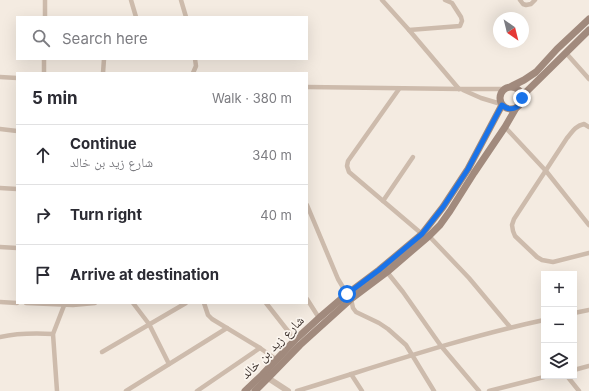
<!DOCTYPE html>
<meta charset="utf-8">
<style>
body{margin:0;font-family:Inter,"Noto Naskh Arabic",sans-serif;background:#f2f2f3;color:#2b2b33}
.controls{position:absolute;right:12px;bottom:12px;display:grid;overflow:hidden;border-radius:0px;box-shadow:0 4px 16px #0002}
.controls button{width:36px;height:36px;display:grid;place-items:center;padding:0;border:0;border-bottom:1px solid #e1e1e2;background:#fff;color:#2b2b33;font:20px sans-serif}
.compass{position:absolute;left:493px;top:12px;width:36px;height:36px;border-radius:50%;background:#fff;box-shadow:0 4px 16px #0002;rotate:145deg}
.stop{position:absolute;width:12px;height:12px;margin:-9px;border:3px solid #1a73e8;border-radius:50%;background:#fff}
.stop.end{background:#1a73e8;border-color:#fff;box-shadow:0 1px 4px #0008}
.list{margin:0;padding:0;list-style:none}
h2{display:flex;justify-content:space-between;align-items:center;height:52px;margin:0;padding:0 16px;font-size:17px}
h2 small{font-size:13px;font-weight:400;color:#7c7c81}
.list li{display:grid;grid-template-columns:26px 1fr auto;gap:12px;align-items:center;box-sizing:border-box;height:60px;padding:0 16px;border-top:1px solid #e1e1e2}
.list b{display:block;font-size:15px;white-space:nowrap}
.list p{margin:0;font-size:13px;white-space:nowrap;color:#7c7c81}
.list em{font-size:13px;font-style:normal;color:#7c7c81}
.icon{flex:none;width:22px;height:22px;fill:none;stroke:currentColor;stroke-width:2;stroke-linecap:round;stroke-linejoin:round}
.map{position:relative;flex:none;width:589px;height:391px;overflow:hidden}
.search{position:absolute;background:#fff;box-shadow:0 4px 16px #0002;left:16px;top:16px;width:292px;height:44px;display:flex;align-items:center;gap:10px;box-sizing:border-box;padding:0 14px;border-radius:0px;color:#7c7c81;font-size:15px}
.panel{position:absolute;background:#fff;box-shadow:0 4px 16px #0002;left:16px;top:72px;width:292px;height:232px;border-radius:0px}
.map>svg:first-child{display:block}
</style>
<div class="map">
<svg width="589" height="391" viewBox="0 0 589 391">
<rect width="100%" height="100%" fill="#f4ebe1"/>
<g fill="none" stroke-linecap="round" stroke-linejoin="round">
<g stroke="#cdbbac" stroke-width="4.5">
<polyline points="131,0 136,17"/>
<polyline points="181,0 186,17"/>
<polyline points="382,0 409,30 459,89"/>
<polyline points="520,0 523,4 526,5 531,4 535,0"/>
<polyline points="45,17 45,0"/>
<polyline points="409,30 460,26 462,21 461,17 452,3 445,0"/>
<polyline points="566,53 589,79"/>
<polyline points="44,73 44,59"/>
<polyline points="103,73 104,59"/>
<polyline points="193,73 196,66 195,59"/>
<polyline points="0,77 17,78"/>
<polyline points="307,87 461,89 504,89"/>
<polyline points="399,89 348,161 347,166 349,172 422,234"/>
<polyline points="463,90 481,98 501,104"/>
<polyline points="505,127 546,171 589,225"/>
<path d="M589 127 584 124C575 126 572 132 567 138L514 219 512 225 513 231 515 236 537 257 542 260 553 262 589 253"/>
<polyline points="0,129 17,131"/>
<polyline points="0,188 17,189"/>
<polyline points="383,201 413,157"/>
<polyline points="307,205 338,279 347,294"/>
<polyline points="429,236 469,278 510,327"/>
<polyline points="0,247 17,248"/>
<polyline points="387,272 403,292 441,346 479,391"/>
<polyline points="307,299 319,318"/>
<polyline points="351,299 353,308 356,312 379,323 388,329 406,345 434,391"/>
<polyline points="0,302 17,303"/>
<polyline points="26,303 73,305 95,303"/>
<polyline points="133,303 149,324 169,364"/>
<polyline points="204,303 208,315 212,319 260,348 277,360"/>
<polyline points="266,303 295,340"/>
<polyline points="574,313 589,310"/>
<path d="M0 337C18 333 35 333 53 334"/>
<polyline points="102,352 186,303"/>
<polyline points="574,370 589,366"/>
<polyline points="351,374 362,391"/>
<polyline points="567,376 579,391"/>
<polyline points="57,391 53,334 65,303"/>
<polyline points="126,391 227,328"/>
<polyline points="197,391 260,348"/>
<path d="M297 391C379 366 460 338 544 320"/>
<polyline points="489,391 548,376"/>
</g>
<polyline stroke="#cdbbac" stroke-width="6" points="268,378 288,391"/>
<g stroke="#a18a7d" stroke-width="7">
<polyline points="512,86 524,80 536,72 557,49 589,19"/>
<circle cx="511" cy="98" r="11"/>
<polyline points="522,96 589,30"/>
<polyline points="245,391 262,375 295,340 319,318 347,294 379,270 422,234 443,207 468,169 502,105"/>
<polyline points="255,391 268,378 300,345 351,299 387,272 429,236 440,225 450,211 474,173 505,127 516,108"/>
</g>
</g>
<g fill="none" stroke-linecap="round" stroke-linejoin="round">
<path stroke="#1a73e8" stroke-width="5" d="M347 294 379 270 422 234 443 207 468 169 502 105C510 112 520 109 522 98"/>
</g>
<g text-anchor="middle" stroke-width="3.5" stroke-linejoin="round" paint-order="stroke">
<g font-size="13" fill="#3b302b" stroke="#fbf5ee">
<text transform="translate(272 347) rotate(-45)" y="5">شارع زيد بن خالد</text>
</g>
</g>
</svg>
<div class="controls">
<button>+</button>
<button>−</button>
<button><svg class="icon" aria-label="layers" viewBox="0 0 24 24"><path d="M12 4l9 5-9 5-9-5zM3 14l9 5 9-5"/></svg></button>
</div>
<svg class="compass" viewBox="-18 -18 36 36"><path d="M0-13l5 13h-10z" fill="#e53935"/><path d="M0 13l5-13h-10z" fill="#7c7c81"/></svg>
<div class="stop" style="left:347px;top:294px"></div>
<div class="stop end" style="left:522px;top:98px"></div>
<div class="search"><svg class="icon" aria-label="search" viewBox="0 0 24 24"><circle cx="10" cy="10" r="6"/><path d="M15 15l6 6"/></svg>Search here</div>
<section class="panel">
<h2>5 min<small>Walk · 380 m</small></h2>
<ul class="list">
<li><svg class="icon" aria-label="ahead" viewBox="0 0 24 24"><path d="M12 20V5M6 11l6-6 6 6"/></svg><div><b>Continue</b><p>شارع زيد بن خالد</p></div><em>340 m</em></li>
<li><svg class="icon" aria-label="right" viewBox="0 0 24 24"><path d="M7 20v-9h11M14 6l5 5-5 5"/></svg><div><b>Turn right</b></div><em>40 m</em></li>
<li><svg class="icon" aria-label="arrive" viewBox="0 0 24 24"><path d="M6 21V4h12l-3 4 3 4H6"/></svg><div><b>Arrive at destination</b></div></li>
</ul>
</section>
</div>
